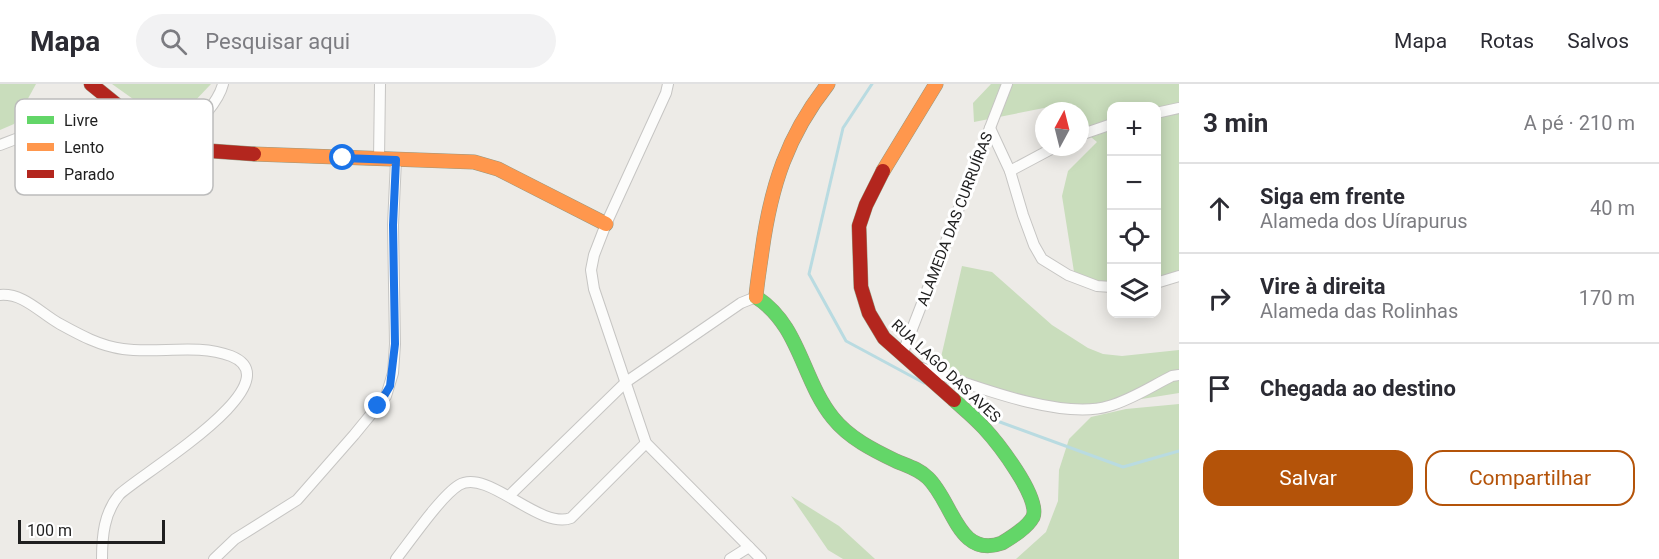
<!DOCTYPE html>
<html lang="pt">
<meta charset="utf-8">
<style>
body{margin:0;font-family:Roboto,sans-serif;background:#f2f2f3;color:#2b2b33}
.controls{position:absolute;right:18px;top:18px;display:grid;overflow:hidden;border-radius:12px;box-shadow:0 3px 15px #0003}
.controls button{width:54px;height:54px;display:grid;place-items:center;padding:0;border:0;border-bottom:2px solid #e1e1e2;background:#fff;color:#2b2b33;font:30px sans-serif}
.compass{position:absolute;left:1035px;top:18px;width:54px;height:54px;border-radius:50%;background:#fff;box-shadow:0 3px 15px #0003;rotate:7deg}
.scale{position:absolute;left:18px;bottom:15px;width:147px;box-sizing:border-box;padding-left:6px;border:3px solid #1f1f1f;border-top:0;font-size:16px;line-height:21px;white-space:nowrap;color:#1f1f1f;-webkit-text-stroke:4px #fff;paint-order:stroke}
.stop{position:absolute;width:18px;height:18px;margin:-14px;border:4px solid #1a73e8;border-radius:50%;background:#fff}
.stop.end{background:#1a73e8;border-color:#fff;box-shadow:0 2px 6px #0008}
.list{margin:0;padding:0;list-style:none}
h2{display:flex;justify-content:space-between;align-items:center;height:78px;margin:0;padding:0 24px;font-size:26px}
h2 small{font-size:20px;font-weight:400;color:#7c7c81}
.list li{display:grid;grid-template-columns:39px 1fr auto;gap:18px;align-items:center;box-sizing:border-box;height:90px;padding:0 24px;border-top:2px solid #e1e1e2}
.list b{display:block;font-size:22px;white-space:nowrap}
.list p{margin:0;font-size:20px;white-space:nowrap;color:#7c7c81}
.list em{font-size:20px;font-style:normal;color:#7c7c81}
.actions{display:flex;gap:12px;padding:18px 24px}
.actions a{flex:1;padding:14px 0;border:2px solid #b45309;border-radius:18px;text-align:center;font-size:21px;color:#b45309}
.actions .main{background:#b45309;color:#fff}
.icon{flex:none;width:33px;height:33px;fill:none;stroke:currentColor;stroke-width:2;stroke-linecap:round;stroke-linejoin:round}
.map{position:relative;flex:none;width:1179px;height:475px;overflow:hidden}
header{display:flex;align-items:center;gap:36px;box-sizing:border-box;height:84px;padding:0 30px;background:#fff;border-bottom:2px solid #e1e1e2}
header strong{font-size:28px}
nav{display:flex;gap:33px;margin-inline-start:auto;font-size:21px}
.search{width:420px;height:54px;background:#f2f2f3;display:flex;align-items:center;gap:15px;box-sizing:border-box;padding:0 21px;border-radius:33px;color:#7c7c81;font-size:22px}
main{display:flex}
aside{flex:1;background:#fff}
.map>svg:first-child{display:block}
</style>
<header>
<strong>Mapa</strong>
<div class="search"><svg class="icon" aria-label="search" viewBox="0 0 24 24"><circle cx="10" cy="10" r="6"/><path d="M15 15l6 6"/></svg>Pesquisar aqui</div>
<nav><a>Mapa</a><a>Rotas</a><a>Salvos</a></nav>
</header>
<main>
<div class="map">
<svg width="1179" height="475" viewBox="0 0 1179 475">
<rect width="100%" height="100%" fill="#edebe7"/>
<g fill="#c9ddbc">
<polygon points="0,0 36,0 14,40 0,46"/>
<polygon points="112,0 211,0 171,42"/>
<polygon points="991,0 1179,0 1179,190 1157,194 1156,22 1112,22 1111,202 1075,194 1062,112 1068,87 1097,58 1080,44 1080,27 1060,27 1054,22 974,38 973,19"/>
<polygon points="962,182 992,188 1052,241 1088,264 1103,270 1122,272 1179,266 1179,309 1054,329 939,282"/>
<polygon points="1179,320 1179,475 1016,475 1046,448 1058,417 1059,386 1069,355 1091,333 1126,325"/>
<polygon points="791,412 839,442 875,475 843,475 828,466"/>
</g>
<g fill="none" stroke-linecap="round" stroke-linejoin="round">
<g stroke="#b9dbe1" stroke-width="3">
<polyline points="872,0 843,44 809,190 846,257 924,299"/>
<polyline points="977,327 989,334 1123,383 1179,367"/>
</g>
<defs>
<g id="street">
<polyline points="668,0 666,9 606,140 594,171 591,186 594,205 646,359 761,475"/>
<polyline points="1156,29 1179,24"/>
<polyline points="990,44 1010,87 1023,131 1034,161 1042,175 1068,191 1097,202 1112,203"/>
<polyline points="1080,51 1112,40"/>
<path d="M0 61 21 53H31C48 61 93 88 109 89 145 92 215 33 223 0"/>
<polyline points="379,76 380,0"/>
<polyline points="1010,87 1055,63"/>
<polyline points="1156,199 1179,192"/>
<path d="M0 211C24 209 40 229 60 240 80 251 100 262 123 265 158 270 197 259 231 272 298 299 134 394 119 411 104 429 102 452 102 475"/>
<polyline points="902,271 1007,0"/>
<path d="M922 284C969 300 1061 337 1109 322 1131 316 1152 302 1172 292L1179 291"/>
<polyline points="509,412 626,298 741,219 756,213"/>
<polyline points="214,475 235,455 297,416 354,351 386,312 393,289 395,260 393,141 396,76"/>
<path d="M396 475C411 456 441 412 459 401 488 384 539 446 571 434L646 359"/>
<polyline points="730,475 749,463"/>
</g>
<path id="fast" d="M756 213C800 241 802 296 833 334 849 354 873 366 896 377 908 382 919 385 928 394 953 418 958 475 1002 459 1012 453 1027 444 1033 433 1041 414 997 358 984 344 975 334 964 325 954 316"/>
<g id="slow">
<polyline points="254,70 474,78 498,85 606,140"/>
<polyline points="883,87 936,0"/>
<path d="M756 213C757 199 760 182 762 167 771 102 787 52 828 0"/>
</g>
<g id="jam">
<polyline points="91,0 170,64 254,70"/>
<polyline points="883,87 866,121 859,142 861,203 869,229 884,254 954,316"/>
</g>
</defs>
<use href="#street" stroke="#c6c5c3" stroke-width="12"/>
<use href="#fast" stroke="#97977e" stroke-width="15"/>
<use href="#slow" stroke="#97977e" stroke-width="15"/>
<use href="#jam" stroke="#97977e" stroke-width="15"/>
<use href="#street" stroke="#fcfcfb" stroke-width="10"/>
<use href="#fast" stroke="#63d668" stroke-width="14"/>
<use href="#slow" stroke="#ff974d" stroke-width="14"/>
<use href="#jam" stroke="#b3261e" stroke-width="14"/>
</g>
<g fill="none" stroke-linecap="round" stroke-linejoin="round">
<polyline stroke="#1a73e8" stroke-width="8" points="343,74 396,76 393,141 395,260 390,302 378,322"/>
</g>
<g text-anchor="middle" stroke-width="6" stroke-linejoin="round" paint-order="stroke">
<g font-size="15" fill="#1f1f1f" stroke="#fff">
<text transform="translate(955 135) rotate(-69)" y="5">ALAMEDA DAS CURRUÍRAS</text>
<text transform="translate(946 287) rotate(43)" y="5">RUA LAGO DAS AVES</text>
</g>
</g>
<rect x="15" y="15" width="198" height="96" rx="9" fill="#fff" stroke="#bcbcbc" stroke-width="1.5"/>
<rect x="27" y="32" width="27" height="8" fill="#63d668"/>
<rect x="27" y="59" width="27" height="8" fill="#ff974d"/>
<rect x="27" y="86" width="27" height="8" fill="#b3261e"/>
<g font-size="16" fill="#1f1f1f">
<text x="64" y="42">Livre</text>
<text x="64" y="69">Lento</text>
<text x="64" y="96">Parado</text>
</g>
</svg>
<div class="controls">
<button>+</button>
<button>−</button>
<button><svg class="icon" aria-label="locate" viewBox="0 0 24 24"><circle cx="12" cy="12" r="6"/><path d="M12 2v4M12 18v4M2 12h4M18 12h4"/></svg></button>
<button><svg class="icon" aria-label="layers" viewBox="0 0 24 24"><path d="M12 4l9 5-9 5-9-5zM3 14l9 5 9-5"/></svg></button>
</div>
<svg class="compass" viewBox="-18 -18 36 36"><path d="M0-13l5 13h-10z" fill="#e53935"/><path d="M0 13l5-13h-10z" fill="#7c7c81"/></svg>
<div class="scale">100 m</div>
<div class="stop" style="left:343px;top:74px"></div>
<div class="stop end" style="left:378px;top:322px"></div>
</div>
<aside>
<h2>3 min<small>A pé · 210 m</small></h2>
<ul class="list">
<li><svg class="icon" aria-label="ahead" viewBox="0 0 24 24"><path d="M12 20V5M6 11l6-6 6 6"/></svg><div><b>Siga em frente</b><p>Alameda dos Uírapurus</p></div><em>40 m</em></li>
<li><svg class="icon" aria-label="right" viewBox="0 0 24 24"><path d="M7 20v-9h11M14 6l5 5-5 5"/></svg><div><b>Vire à direita</b><p>Alameda das Rolinhas</p></div><em>170 m</em></li>
<li><svg class="icon" aria-label="arrive" viewBox="0 0 24 24"><path d="M6 21V4h12l-3 4 3 4H6"/></svg><div><b>Chegada ao destino</b></div></li>
</ul>
<div class="actions"><a class="main">Salvar</a><a>Compartilhar</a></div>
</aside>
</main>
